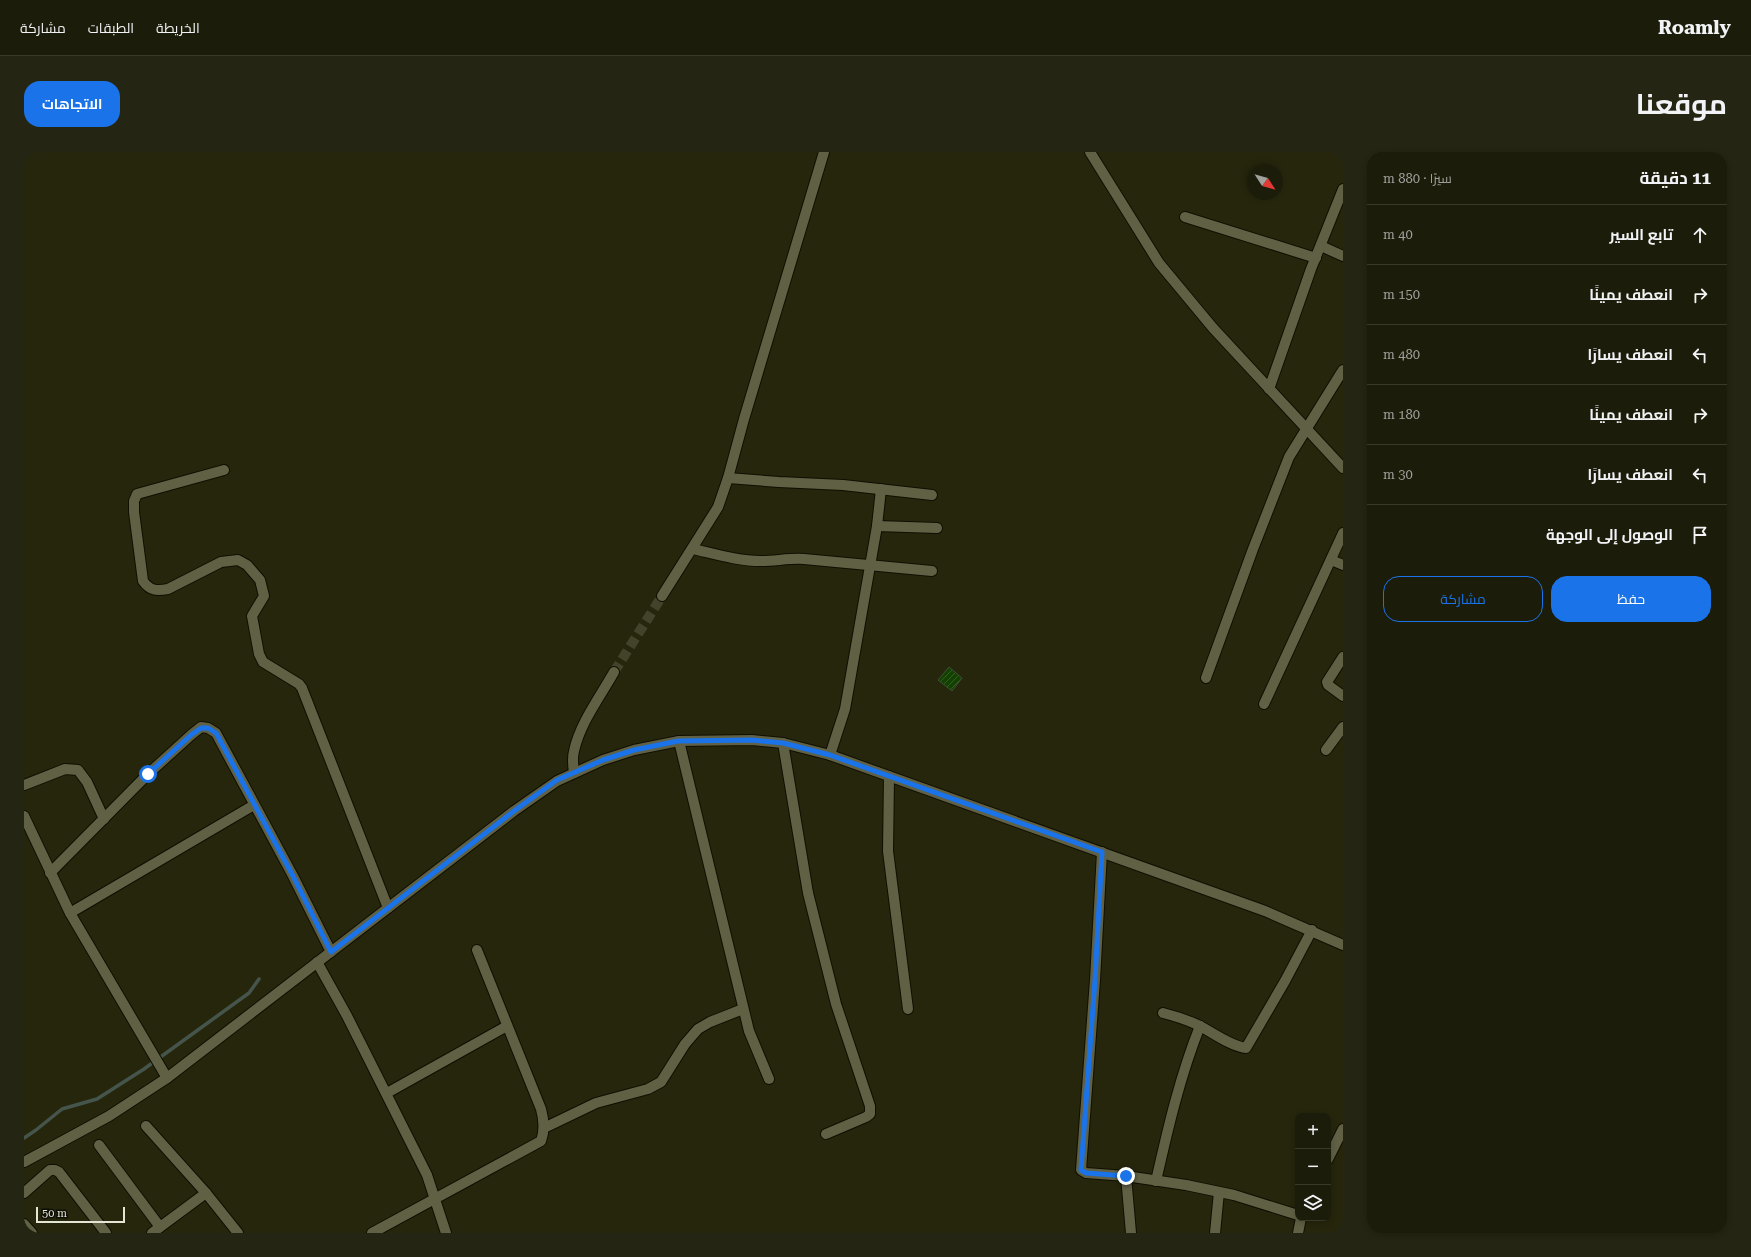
<!DOCTYPE html>
<html lang="ar">
<meta charset="utf-8">
<style>
body{margin:0;font-family:"Roboto Serif",Cairo,serif;background:#252513;color:#f1f3f6;direction:rtl}
.controls{position:absolute;right:12px;bottom:12px;display:grid;overflow:hidden;border-radius:8px;box-shadow:0 2px 6px #0003}
.controls button{width:36px;height:36px;display:grid;place-items:center;padding:0;border:0;border-bottom:1px solid #3a3a2b;background:#1c1c0a;color:#f1f3f6;font:20px sans-serif}
.compass{position:absolute;left:1223px;top:12px;width:36px;height:36px;border-radius:50%;background:#1c1c0a;box-shadow:0 2px 6px #0003;rotate:126deg}
.scale{position:absolute;left:12px;bottom:10px;width:89px;box-sizing:border-box;padding-left:4px;border:2px solid #e5e5d6;border-top:0;font-size:11px;line-height:14px;white-space:nowrap;color:#e5e5d6;-webkit-text-stroke:3px #0e0e05;paint-order:stroke}
.stop{position:absolute;width:12px;height:12px;margin:-9px;border:3px solid #1a73e8;border-radius:50%;background:#fff}
.stop.end{background:#1a73e8;border-color:#fff;box-shadow:0 1px 4px #0008}
.list{margin:0;padding:0;list-style:none}
h2{display:flex;justify-content:space-between;align-items:center;height:52px;margin:0;padding:0 16px;font-size:17px}
h2 small{font-size:13px;font-weight:400;color:#a0a19c}
.list li{display:grid;grid-template-columns:26px 1fr auto;gap:12px;align-items:center;box-sizing:border-box;height:60px;padding:0 16px;border-top:1px solid #3a3a2b}
.list b{display:block;font-size:15px;white-space:nowrap}
.list em{font-size:13px;font-style:normal;color:#a0a19c}
.actions{display:flex;gap:8px;padding:12px 16px}
.actions a{flex:1;padding:9px 0;border:1px solid #1a73e8;border-radius:16px;text-align:center;font-size:14px;color:#1a73e8}
.actions .main{background:#1a73e8;color:#fff}
.icon{flex:none;width:22px;height:22px;fill:none;stroke:currentColor;stroke-width:2;stroke-linecap:round;stroke-linejoin:round}
.map{position:relative;flex:none;width:1319px;height:1081px;overflow:hidden;direction:ltr;border-radius:16px}
header{display:flex;align-items:center;gap:24px;box-sizing:border-box;height:56px;padding:0 20px;background:#1c1c0a;border-bottom:1px solid #3a3a2b}
header strong{font-size:19px}
nav{display:flex;gap:22px;margin-inline-start:auto;font-size:14px}
.intro{display:flex;align-items:center;justify-content:space-between;box-sizing:border-box;height:96px;padding:0 24px}
h1{margin:0;font-size:28px}
.button{padding:10px 18px;border-radius:16px;background:#1a73e8;color:#fff;font-size:14px;font-weight:700}
main{display:flex;gap:24px;padding:0 24px}
aside{flex:1;background:#1c1c0a;border-radius:16px;box-shadow:0 2px 6px #0003}
.map>svg:first-child{display:block}
</style>
<header>
<strong>Roamly</strong>
<nav><a>الخريطة</a><a>الطبقات</a><a>مشاركة</a></nav>
</header>
<div class="intro"><h1>موقعنا</h1><a class="button">الاتجاهات</a></div>
<main>
<aside>
<h2>11 دقيقة<small>سيرًا · 880 m</small></h2>
<ul class="list">
<li><svg class="icon" aria-label="ahead" viewBox="0 0 24 24"><path d="M12 20V5M6 11l6-6 6 6"/></svg><div><b>تابع السير</b></div><em>40 m</em></li>
<li><svg class="icon" aria-label="right" viewBox="0 0 24 24"><path d="M7 20v-9h11M14 6l5 5-5 5"/></svg><div><b>انعطف يمينًا</b></div><em>150 m</em></li>
<li><svg class="icon" aria-label="left" viewBox="0 0 24 24"><path d="M17 20v-9H6M10 6l-5 5 5 5"/></svg><div><b>انعطف يسارًا</b></div><em>480 m</em></li>
<li><svg class="icon" aria-label="right" viewBox="0 0 24 24"><path d="M7 20v-9h11M14 6l5 5-5 5"/></svg><div><b>انعطف يمينًا</b></div><em>180 m</em></li>
<li><svg class="icon" aria-label="left" viewBox="0 0 24 24"><path d="M17 20v-9H6M10 6l-5 5 5 5"/></svg><div><b>انعطف يسارًا</b></div><em>30 m</em></li>
<li><svg class="icon" aria-label="arrive" viewBox="0 0 24 24"><path d="M6 21V4h12l-3 4 3 4H6"/></svg><div><b>الوصول إلى الوجهة</b></div></li>
</ul>
<div class="actions"><a class="main">حفظ</a><a>مشاركة</a></div>
</aside>
<div class="map">
<svg width="1319" height="1081" viewBox="0 0 1319 1081">
<defs>
<pattern id="building-hatch" width="6" height="6" patternUnits="userSpaceOnUse"><rect width="6" height="6" fill="#134101"/><path d="M-1 1l2-2M0 6l6-6M5 7l2-2" fill="none" stroke="#355c25"/></pattern>
</defs>
<rect width="100%" height="100%" fill="#26260d"/>
<g fill="none" stroke-linecap="round" stroke-linejoin="round">
<polyline stroke="#45554b" stroke-width="3.5" points="0,986 12,978 38,957 73,947 120,917 225,841 235,827"/>
</g>
<polygon fill="url(#building-hatch)" stroke="#3d4e38" points="925,515 938,526 928,539 914,528"/>
<g fill="none" stroke-linecap="round" stroke-linejoin="round">
<polyline stroke="#43432b" stroke-width="10" stroke-dasharray="10 5" stroke-linecap="butt" points="590,520 638,444"/>
<defs>
<g id="minor">
<polyline points="1066,0 1135,111 1189,176 1319,316"/>
<polyline points="1161,65 1292,106"/>
<polyline points="1297,94 1319,104"/>
<polyline points="1245,237 1287,117 1319,37"/>
<path d="M200 318 113 342 110 349V360L119 429C126 439 133 439 144 437L197 410 214 408 223 413 236 428 240 444 228 464 235 502 239 510 275 532 278 536 364 756"/>
<polyline points="704,326 755,330 819,333 908,343"/>
<polyline points="853,374 913,376"/>
<path d="M669 397C691 402 714 409 737 409 751 409 766 406 780 407L908 419"/>
<polyline points="1307,408 1319,413"/>
<polyline points="638,444 694,355 704,326 720,267 800,0"/>
<polyline points="1319,505 1303,530 1304,533 1319,544"/>
<polyline points="1182,526 1229,397 1265,305 1319,218"/>
<polyline points="1240,552 1319,381"/>
<polyline points="655,589 725,879 745,927"/>
<polyline points="759,591 784,741 812,852 846,954 846,962 842,965 802,982"/>
<polyline points="1302,598 1319,575"/>
<polyline points="806,603 821,557 853,374 857,337"/>
<path d="M550 621C549 613 548 606 550 599 556 571 576 545 590 520"/>
<polyline points="865,624 864,699 884,857"/>
<polyline points="0,633 41,617 54,618 63,630 80,667"/>
<polyline points="0,664 46,761 143,926"/>
<polyline points="1078,700 1071,828 1057,1018 1062,1021 1102,1024 1162,1033 1210,1043 1274,1063"/>
<polyline points="26,721 124,622 167,583 177,575 184,576 192,581 269,724 307,800"/>
<polyline points="46,761 230,653"/>
<polyline points="293,810 323,864 403,1023 422,1081"/>
<path d="M1139 861C1151 864 1163 868 1174 873 1188 880 1206 894 1222 896L1261 829 1288 778"/>
<polyline points="363,941 483,874"/>
<polyline points="122,974 182,1041 214,1081"/>
<polyline points="520,976 572,951 624,937 637,930 661,892 674,877 686,870 719,857"/>
<polyline points="75,993 136,1075"/>
<polyline points="1304,1007 1319,977"/>
<polyline points="0,1010 85,964 143,926 490,659 533,629 579,608 610,598 655,589 728,588 759,591 806,603 1241,759 1319,793"/>
<polyline points="1102,1024 1107,1081"/>
<path d="M1132 1029C1144 976 1156 924 1176 874"/>
<polyline points="0,1041 26,1018 31,1018 35,1020 82,1081"/>
<polyline points="0,1072 8,1081"/>
<polyline points="128,1081 182,1041"/>
<path d="M348 1081 517 989C521 978 520 968 517 957L453 798"/>
<polyline points="1191,1081 1195,1040"/>
<polyline points="1274,1081 1277,1066"/>
</g>
</defs>
<use href="#minor" stroke="#100f00" stroke-width="12"/>
<use href="#minor" stroke="#606045" stroke-width="10"/>
</g>
<g fill="none" stroke-linecap="round" stroke-linejoin="round">
<polyline stroke="#1a73e8" stroke-width="5" points="124,622 167,583 177,576 184,576 192,581 269,724 307,800 490,659 533,628 579,608 610,598 654,589 728,588 759,591 806,603 1078,700 1071,828 1057,1018 1062,1021 1102,1024"/>
</g>
</svg>
<div class="controls">
<button>+</button>
<button>−</button>
<button><svg class="icon" aria-label="layers" viewBox="0 0 24 24"><path d="M12 4l9 5-9 5-9-5zM3 14l9 5 9-5"/></svg></button>
</div>
<svg class="compass" viewBox="-18 -18 36 36"><path d="M0-13l5 13h-10z" fill="#e53935"/><path d="M0 13l5-13h-10z" fill="#a0a19c"/></svg>
<div class="scale">50 m</div>
<div class="stop" style="left:124px;top:622px"></div>
<div class="stop end" style="left:1102px;top:1024px"></div>
</div>
</main>
